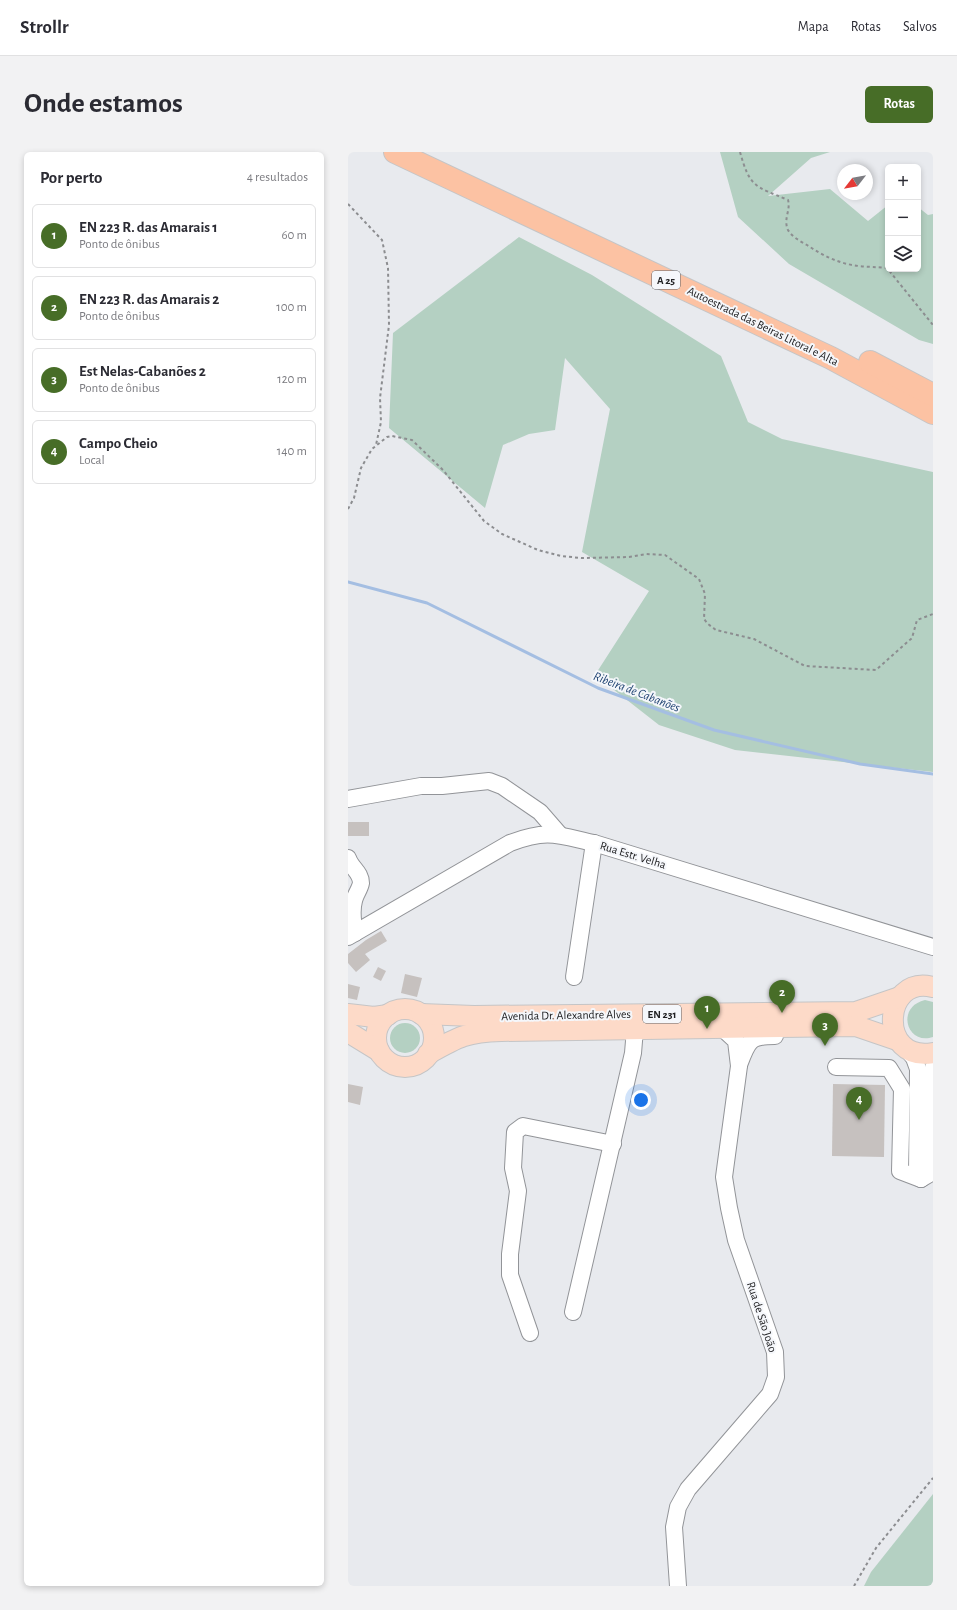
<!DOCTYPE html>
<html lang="pt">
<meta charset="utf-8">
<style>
body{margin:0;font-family:"Alegreya Sans",sans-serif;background:#f2f2f3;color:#2b2b33}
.controls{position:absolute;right:12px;top:12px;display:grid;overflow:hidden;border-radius:6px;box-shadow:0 2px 6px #0003}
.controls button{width:36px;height:36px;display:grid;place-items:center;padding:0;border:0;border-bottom:1px solid #e1e1e2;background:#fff;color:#2b2b33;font:20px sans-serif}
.compass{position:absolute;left:489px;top:12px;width:36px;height:36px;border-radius:50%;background:#fff;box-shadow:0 2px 6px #0003;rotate:239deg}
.you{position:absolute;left:293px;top:948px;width:14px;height:14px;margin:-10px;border:3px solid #fff;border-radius:50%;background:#1a73e8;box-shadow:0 0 0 6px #1a73e833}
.badge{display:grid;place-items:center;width:26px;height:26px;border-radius:50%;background:#476d27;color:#fff;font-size:13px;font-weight:700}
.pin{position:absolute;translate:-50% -33px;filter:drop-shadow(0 1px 2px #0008)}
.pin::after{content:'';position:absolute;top:21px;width:14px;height:12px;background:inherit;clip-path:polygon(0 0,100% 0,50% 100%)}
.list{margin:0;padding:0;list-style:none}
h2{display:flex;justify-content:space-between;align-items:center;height:52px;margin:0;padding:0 16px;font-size:17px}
h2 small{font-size:13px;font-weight:400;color:#7c7c81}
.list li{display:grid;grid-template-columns:26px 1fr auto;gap:12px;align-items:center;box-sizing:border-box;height:64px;margin:0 8px 8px;padding:0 8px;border:1px solid #e1e1e2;border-radius:6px}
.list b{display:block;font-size:15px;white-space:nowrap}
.list p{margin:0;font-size:13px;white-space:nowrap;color:#7c7c81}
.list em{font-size:13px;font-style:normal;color:#7c7c81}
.icon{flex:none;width:22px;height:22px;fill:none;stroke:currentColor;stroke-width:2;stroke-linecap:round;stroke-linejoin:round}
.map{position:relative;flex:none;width:585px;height:1434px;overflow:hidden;border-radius:6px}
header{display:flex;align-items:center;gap:24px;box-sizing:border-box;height:56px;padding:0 20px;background:#fff;border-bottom:1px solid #e1e1e2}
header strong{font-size:19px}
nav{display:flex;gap:22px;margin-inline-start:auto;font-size:14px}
.intro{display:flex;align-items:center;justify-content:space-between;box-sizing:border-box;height:96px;padding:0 24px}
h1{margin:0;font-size:28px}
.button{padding:10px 18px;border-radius:6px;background:#476d27;color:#fff;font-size:14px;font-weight:700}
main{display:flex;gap:24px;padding:0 24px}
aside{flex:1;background:#fff;border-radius:6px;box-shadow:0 2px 6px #0003}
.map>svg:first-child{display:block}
</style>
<header>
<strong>Strollr</strong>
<nav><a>Mapa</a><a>Rotas</a><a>Salvos</a></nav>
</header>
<div class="intro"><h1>Onde estamos</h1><a class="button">Rotas</a></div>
<main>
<aside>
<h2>Por perto<small>4 resultados</small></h2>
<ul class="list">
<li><span class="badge">1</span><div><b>EN 223 R. das Amarais 1</b><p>Ponto de ônibus</p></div><em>60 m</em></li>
<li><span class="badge">2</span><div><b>EN 223 R. das Amarais 2</b><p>Ponto de ônibus</p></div><em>100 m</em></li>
<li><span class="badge">3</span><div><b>Est Nelas-Cabanões 2</b><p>Ponto de ônibus</p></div><em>120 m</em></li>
<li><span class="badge">4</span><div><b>Campo Cheio</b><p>Local</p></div><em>140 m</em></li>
</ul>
</aside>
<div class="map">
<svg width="585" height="1434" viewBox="0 0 585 1434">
<rect width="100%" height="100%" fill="#e8eaee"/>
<g fill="#b4d0c2">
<polygon points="372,0 482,0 463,6 420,44 482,37 520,69 540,53 540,117 570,117 570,55 580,63 585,62 585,192 571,188 441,112 390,65"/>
<polygon points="171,85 244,123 373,204 400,270 434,287 585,320 585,620 387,598 311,573 247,523 301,439 234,400 262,257 217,206 207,278 181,282 155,293 137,356 41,276 45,181"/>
<path d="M577 848 585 850V885C559 894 547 855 577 848Z"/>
<circle cx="57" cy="886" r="15"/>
<polygon points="585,1342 585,1434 516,1434 523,1420"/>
</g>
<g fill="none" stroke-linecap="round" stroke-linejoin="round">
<polyline stroke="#a4bee2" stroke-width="3" points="0,430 79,451 250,536 366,578 512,612 585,622"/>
</g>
<g fill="#c6c1bf">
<rect x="0" y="670" width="21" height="14"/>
<polygon points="33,779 39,789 17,802 22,808 8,820 0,811 0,802 18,788"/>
<polygon points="30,815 38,819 33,829 25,825"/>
<polygon points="57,822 74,826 69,845 53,841"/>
<polygon points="0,832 12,835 9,848 0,846"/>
<polygon points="0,932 15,935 12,953 0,950"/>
<polygon points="485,932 537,933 536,1005 484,1004"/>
</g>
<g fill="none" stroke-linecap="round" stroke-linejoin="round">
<defs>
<g id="minor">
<polyline points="0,647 73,634 94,634 141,629 154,634 192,660 212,683"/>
<path d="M0 706C3 716 13 720 13 731 12 737 7 743 6 749 3 760 5 771 7 781"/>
<path d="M0 785 162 691C200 677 209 683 246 691L585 795"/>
<polyline points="226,825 246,691"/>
<polyline points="559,897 566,906 570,917 569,1020 573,1027"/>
<path d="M391 913C400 889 401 884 427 884"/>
<polyline points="488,915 541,916 554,937 552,1019 573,1027"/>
<polyline points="573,1027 583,1021 585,916"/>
<polyline points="225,1160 285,901 287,877"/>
<polyline points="182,1181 162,1123 162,1102 170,1039 165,1016 167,980 175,974 265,992"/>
<polyline points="330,1434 326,1375 330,1355 340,1337 422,1242 428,1225 427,1200 388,1088 381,1056 376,1025 391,914 388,889 374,876"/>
</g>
<g id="major">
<path d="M585 835C534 822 529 911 585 901"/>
<circle cx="57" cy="886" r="29"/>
<polyline points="0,862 26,865 40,863"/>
<polyline points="73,862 126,864 508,860 552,845"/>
<polyline points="0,880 31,899"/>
<path d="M80 902C110 885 118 880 153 879L508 874 549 888"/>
</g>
<g id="highway">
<polyline points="47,0 483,206 585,261"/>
<polyline points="522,210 585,243"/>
</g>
</defs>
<use href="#minor" stroke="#929498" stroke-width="18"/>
<use href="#major" stroke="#c5c5c6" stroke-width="22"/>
<use href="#highway" stroke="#c5c5c6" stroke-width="24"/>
<g stroke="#8c8d90" stroke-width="2" stroke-dasharray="3 3" stroke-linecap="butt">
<path d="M392 0C402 36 407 34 440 48 443 58 435 67 440 78 444 85 452 89 459 93 475 104 492 112 511 114 520 115 529 115 539 116L585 173"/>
<polyline points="0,52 34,88 40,116 41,173 32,246 33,270 28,293"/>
<polyline points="0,357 6,346 13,316 24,297 39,285 44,284 64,288 95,318 136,369 154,382 190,398 213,404 233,406 281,405 298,402 317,403 351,427 357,442 356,467 360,472 368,478 406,487 457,514 528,518 564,486 569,468 585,462"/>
<polyline points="506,1434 528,1396 585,1326"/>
</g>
<use href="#minor" stroke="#fff" stroke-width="16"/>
<use href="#major" stroke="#fddac8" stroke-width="20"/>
<use href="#highway" stroke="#fcc2a3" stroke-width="22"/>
</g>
<g text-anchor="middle" stroke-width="4" stroke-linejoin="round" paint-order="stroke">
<g fill="#f5f7fb" stroke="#616164" stroke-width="1">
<rect x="304" y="119" width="28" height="18" rx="3"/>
<rect x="295" y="853" width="38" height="18" rx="3"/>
</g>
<g font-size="11" font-weight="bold" fill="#212123">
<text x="318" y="132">A 25</text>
<text x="314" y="866">EN 231</text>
</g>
<g font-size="12" fill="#212123" stroke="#f5f7fb">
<text transform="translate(415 174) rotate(26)" y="4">Autoestrada das Beiras Litoral e Alta</text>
<text transform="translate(285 703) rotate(17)" y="4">Rua Estr. Velha</text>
<text transform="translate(218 863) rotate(-1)" y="4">Avenida Dr. Alexandre Alves</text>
<text transform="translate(414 1165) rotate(72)" y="4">Rua de São João</text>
</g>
<g font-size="13" font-style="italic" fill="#224573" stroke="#f5f7fb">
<text transform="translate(289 539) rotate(21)" y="5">Ribeira de Cabanões</text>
</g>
</g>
</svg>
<div class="controls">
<button>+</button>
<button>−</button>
<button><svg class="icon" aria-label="layers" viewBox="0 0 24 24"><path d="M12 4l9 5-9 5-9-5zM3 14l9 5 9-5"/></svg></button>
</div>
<svg class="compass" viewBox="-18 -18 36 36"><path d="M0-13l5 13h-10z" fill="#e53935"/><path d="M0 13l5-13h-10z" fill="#7c7c81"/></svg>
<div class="you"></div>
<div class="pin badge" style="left:359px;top:877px">1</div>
<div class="pin badge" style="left:434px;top:861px">2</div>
<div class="pin badge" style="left:477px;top:894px">3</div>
<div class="pin badge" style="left:511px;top:968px">4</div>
</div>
</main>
